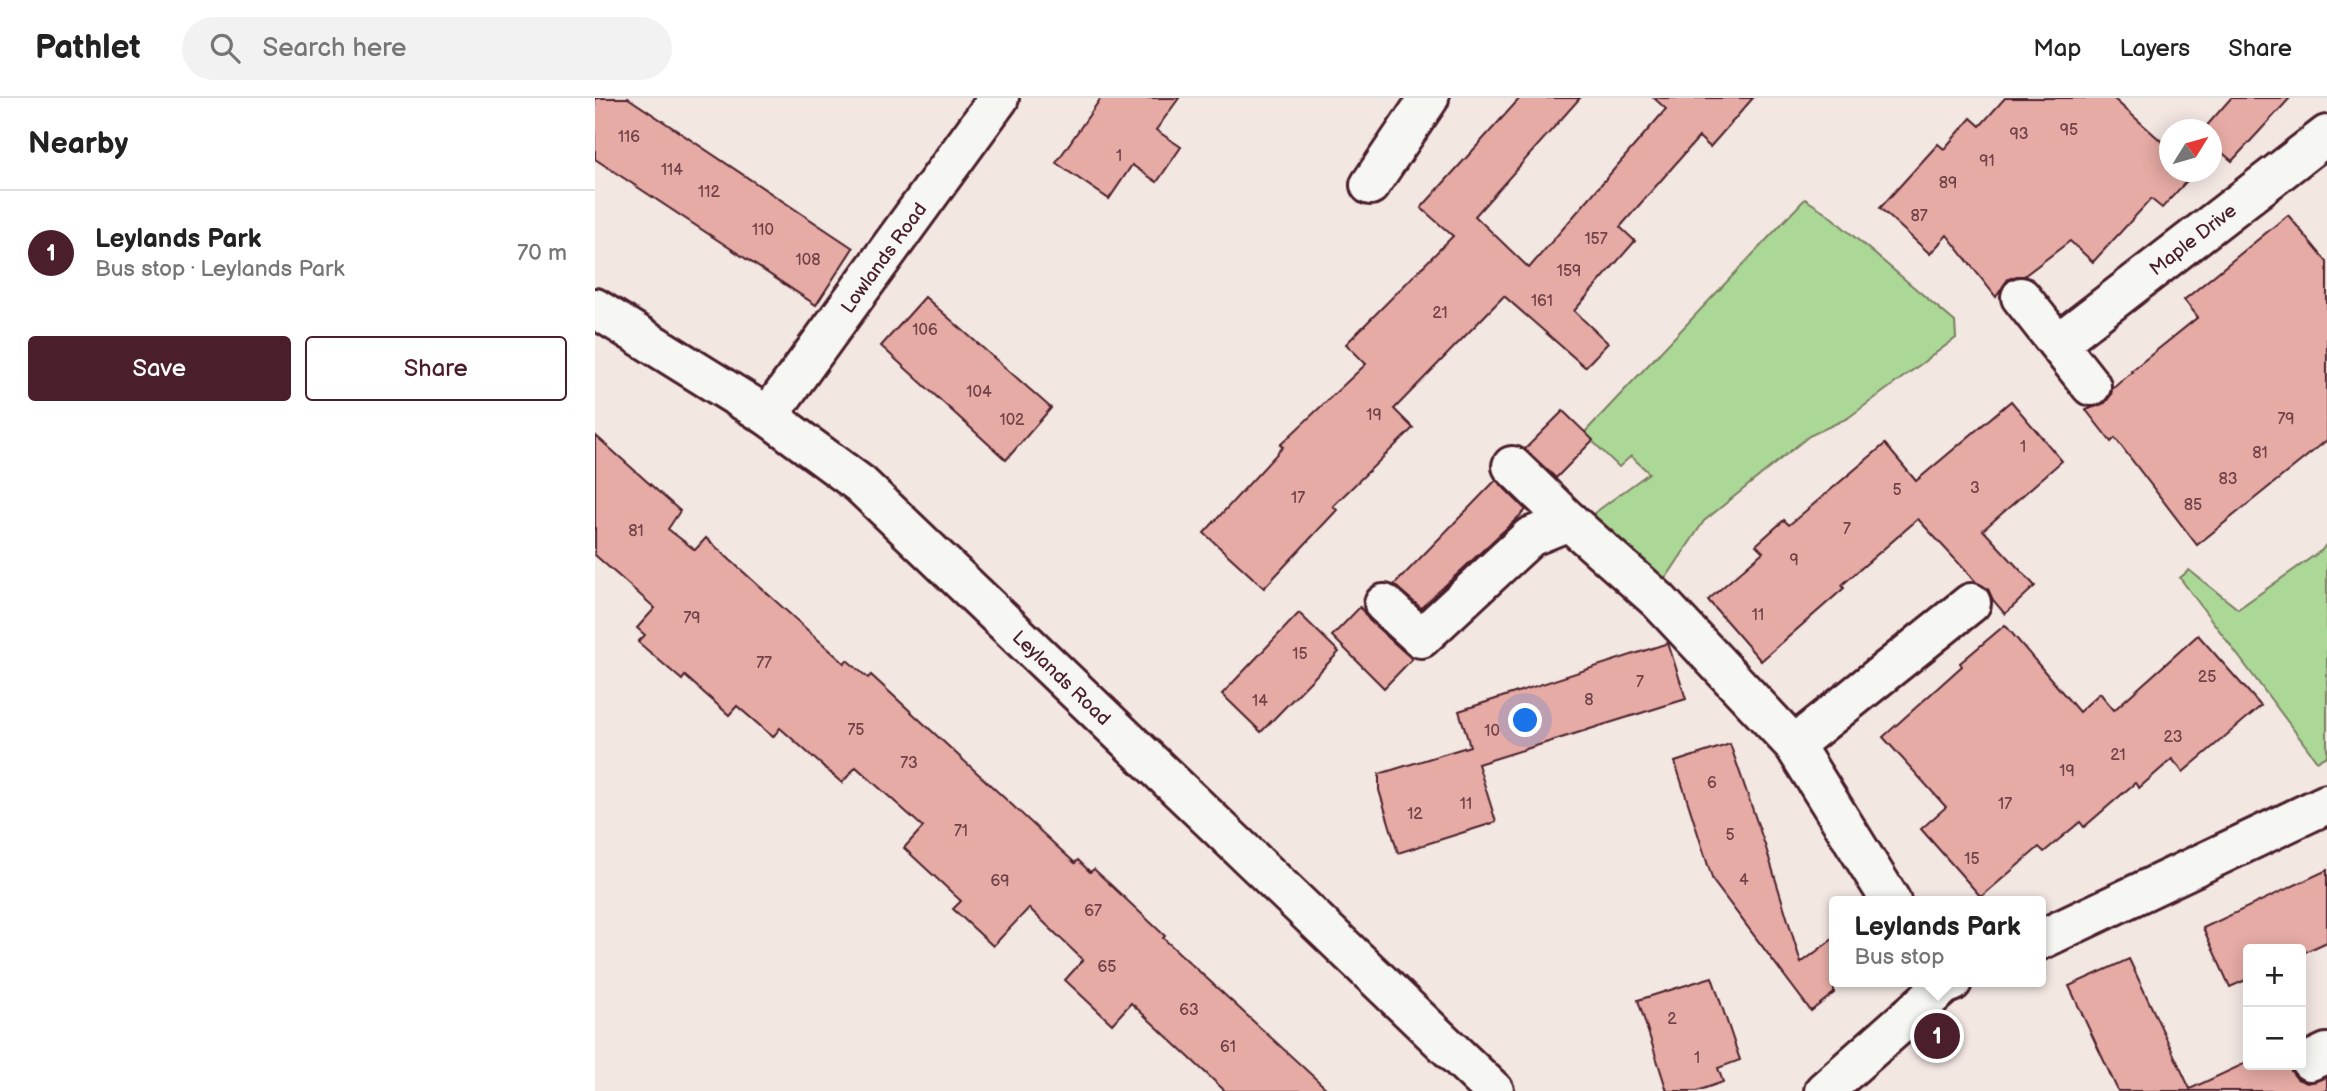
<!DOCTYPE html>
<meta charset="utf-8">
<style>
body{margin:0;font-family:"Balsamiq Sans",sans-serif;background:#f2f2f2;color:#222}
.controls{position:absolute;right:21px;bottom:21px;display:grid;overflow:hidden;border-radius:7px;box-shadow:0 4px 18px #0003}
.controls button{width:63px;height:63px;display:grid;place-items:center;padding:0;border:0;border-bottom:2px solid #e0e0e0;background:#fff;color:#222;font:35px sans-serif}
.compass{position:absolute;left:1564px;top:21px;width:63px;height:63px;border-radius:50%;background:#fff;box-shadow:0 4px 18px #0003;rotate:53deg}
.you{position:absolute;left:931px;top:623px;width:24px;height:24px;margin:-18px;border:5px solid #fff;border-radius:50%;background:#1a73e8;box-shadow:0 0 0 10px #1a73e833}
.badge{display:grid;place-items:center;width:46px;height:46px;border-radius:50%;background:#4a1f2b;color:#fff;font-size:23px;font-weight:700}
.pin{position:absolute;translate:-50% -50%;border:4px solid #fff;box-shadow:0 2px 7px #0006}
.popup{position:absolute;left:1234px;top:798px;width:217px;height:91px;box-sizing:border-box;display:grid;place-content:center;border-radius:7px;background:#fff;filter:drop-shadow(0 2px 5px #0005);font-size:23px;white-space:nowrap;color:#767676}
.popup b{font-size:26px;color:#222}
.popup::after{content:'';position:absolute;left:50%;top:100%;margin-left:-14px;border:14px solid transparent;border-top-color:#fff}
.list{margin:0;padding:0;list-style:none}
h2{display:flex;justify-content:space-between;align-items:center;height:91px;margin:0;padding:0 28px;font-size:30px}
h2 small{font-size:23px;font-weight:400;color:#767676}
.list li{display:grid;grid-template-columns:46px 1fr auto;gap:21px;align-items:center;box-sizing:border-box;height:126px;padding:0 28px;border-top:2px solid #e0e0e0}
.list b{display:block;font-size:26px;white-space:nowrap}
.list p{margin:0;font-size:23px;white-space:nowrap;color:#767676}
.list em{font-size:23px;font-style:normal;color:#767676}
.actions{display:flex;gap:14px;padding:21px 28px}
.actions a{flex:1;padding:16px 0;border:2px solid #4a1f2b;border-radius:7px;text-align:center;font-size:24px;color:#4a1f2b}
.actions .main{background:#4a1f2b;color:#fff}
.icon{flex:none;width:38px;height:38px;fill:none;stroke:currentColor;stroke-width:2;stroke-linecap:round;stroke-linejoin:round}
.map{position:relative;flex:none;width:1732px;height:993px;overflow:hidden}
header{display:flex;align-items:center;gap:42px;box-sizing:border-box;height:98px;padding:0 35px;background:#fff;border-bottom:2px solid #e0e0e0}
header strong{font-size:33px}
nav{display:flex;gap:38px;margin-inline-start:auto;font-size:24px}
.search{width:490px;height:63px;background:#f2f2f2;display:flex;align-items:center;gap:18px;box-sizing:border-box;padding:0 24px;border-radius:38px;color:#767676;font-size:26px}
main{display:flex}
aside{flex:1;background:#fff}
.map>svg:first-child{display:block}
</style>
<header>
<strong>Pathlet</strong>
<div class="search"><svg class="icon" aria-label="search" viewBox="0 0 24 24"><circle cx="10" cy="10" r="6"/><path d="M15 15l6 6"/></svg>Search here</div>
<nav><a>Map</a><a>Layers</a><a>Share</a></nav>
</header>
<main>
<aside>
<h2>Nearby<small></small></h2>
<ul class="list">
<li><span class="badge">1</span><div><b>Leylands Park</b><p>Bus stop · Leylands Park</p></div><em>70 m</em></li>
</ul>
<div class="actions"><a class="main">Save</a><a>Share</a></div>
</aside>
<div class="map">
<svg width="1732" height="993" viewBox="0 0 1732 993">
<rect width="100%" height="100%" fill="#f3e7e2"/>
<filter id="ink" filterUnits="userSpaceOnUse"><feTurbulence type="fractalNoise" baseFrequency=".0143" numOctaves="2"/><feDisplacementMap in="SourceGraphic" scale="14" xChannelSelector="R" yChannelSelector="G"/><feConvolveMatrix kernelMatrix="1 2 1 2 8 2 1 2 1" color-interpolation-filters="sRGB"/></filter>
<g filter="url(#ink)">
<g fill="#abd897" stroke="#7a7c61" stroke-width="2">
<polygon points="1210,101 1230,114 1360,224 1361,240 1253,320 1214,338 1109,423 1067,486 998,416 1054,375 1036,358 1024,369 989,335"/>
<polygon points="1732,445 1732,658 1722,663 1585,480 1594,472 1643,511 1727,452"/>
</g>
<g fill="#e6aba4" stroke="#4a1f2b" stroke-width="2">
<polygon points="0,0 33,0 258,150 221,207 0,61"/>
<polygon points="506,0 584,0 561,32 586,49 562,84 537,67 514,101 461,65"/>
<polygon points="925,0 985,0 880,118 934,170 1071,11 1059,0 1158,0 1115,49 1104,39 1025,129 1040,143 979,213 1013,245 990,269 909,198 799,311 818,330 738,408 742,412 669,490 609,435 688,349 685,347 771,266 751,246 858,138 826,110"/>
<polygon points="1410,0 1518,0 1574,50 1574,74 1600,74 1567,110 1556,101 1498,164 1475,143 1429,178 1422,178 1413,181 1401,199 1352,137 1335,156 1285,110 1343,46 1349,51 1376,20 1385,28"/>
<polygon points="1636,0 1695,0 1637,63 1616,45 1616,32 1608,32"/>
<polygon points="1693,117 1732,164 1732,342 1602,447 1520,340 1516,344 1491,312 1510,305 1516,297 1517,291 1537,274 1536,273 1603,219 1589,202"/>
<polygon points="330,199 456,310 411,362 286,248"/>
<polygon points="1416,303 1467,363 1388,432 1440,488 1410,516 1398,502 1393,491 1381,484 1323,421 1247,487 1249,490 1166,563 1113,502 1168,454 1161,447 1189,422 1194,427 1290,346 1321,383"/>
<polygon points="968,313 998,342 961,380 930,351"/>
<polygon points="0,337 85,413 73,431 100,452 111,440 249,565 252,562 273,580 276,577 480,765 483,762 495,774 499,771 570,838 568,840 734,993 630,993 536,905 517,926 470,882 488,862 434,810 398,848 358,811 366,803 309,750 328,729 261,669 247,685 185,630 178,639 142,608 134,617 90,578 87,582 43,544 50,537 42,530 60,510 0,457"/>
<polygon points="901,382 931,412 826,510 799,487"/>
<polygon points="765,509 774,522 817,561 789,590 737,538"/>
<polygon points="704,515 744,554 666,634 627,596"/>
<polygon points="1410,527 1484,614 1505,595 1519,612 1603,537 1666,608 1588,674 1577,661 1544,690 1540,685 1489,729 1485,724 1449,754 1444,749 1386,799 1326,731 1351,709 1288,639 1367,568 1365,565"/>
<polygon points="1073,545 1091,601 883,666 901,724 803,755 784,692 784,676 875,648 864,613"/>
<polygon points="1135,646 1171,750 1206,865 1239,840 1239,895 1216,913 1118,783 1080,664"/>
<polygon points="1732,772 1732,844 1706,856 1706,851 1653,851 1653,881 1635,889 1608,830"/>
<polygon points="1534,861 1595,991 1653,964 1653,967 1694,967 1696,973 1702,981 1712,985 1732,979 1732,993 1523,993 1474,888"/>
<polygon points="1117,879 1145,962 1123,970 1128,984 1102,993 1072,993 1043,902"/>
</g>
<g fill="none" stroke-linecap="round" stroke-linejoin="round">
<defs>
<g id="minor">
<polyline points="775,87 834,0"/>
<polyline points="1426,199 1496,288"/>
<path id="s1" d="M0 210 173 318 265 386 899 993"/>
<path id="s2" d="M1463 245 1732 37"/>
<path id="s3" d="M173 318 404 0"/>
<polyline points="917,368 974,423 1063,502 1199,647 1296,803"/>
<polyline points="789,506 826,540 935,439 974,423"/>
<polyline points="1199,647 1376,505"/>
<polyline points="1445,842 1732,706"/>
<polyline points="1715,963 1732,955"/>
<polyline points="1229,993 1349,887 1357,884"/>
</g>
</defs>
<use href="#minor" stroke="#4a1f2b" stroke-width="44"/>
<use href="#minor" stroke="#f6f6f2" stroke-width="38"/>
</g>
</g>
<g text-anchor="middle" stroke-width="5" stroke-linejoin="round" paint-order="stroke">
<g font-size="16" fill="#714249">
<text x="1474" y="37">95</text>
<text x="1424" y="41">93</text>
<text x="34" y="44">116</text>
<text x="524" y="63">1</text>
<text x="1392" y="68">91</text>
<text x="77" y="77">114</text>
<text x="1353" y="90">89</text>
<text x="114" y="99">112</text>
<text x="1324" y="123">87</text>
<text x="168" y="137">110</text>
<text x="1001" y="146">157</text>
<text x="213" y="167">108</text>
<text x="974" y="178">159</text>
<text x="947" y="208">161</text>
<text x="845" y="220">21</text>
<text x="330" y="237">106</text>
<text x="384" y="299">104</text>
<text x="779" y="322">19</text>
<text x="1691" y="326">79</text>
<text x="417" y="327">102</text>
<text x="1428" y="354">1</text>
<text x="1665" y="360">81</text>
<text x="1633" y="386">83</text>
<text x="1380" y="395">3</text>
<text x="1302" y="397">5</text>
<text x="703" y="405">17</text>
<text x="1598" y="412">85</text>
<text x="1252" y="436">7</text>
<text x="41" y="438">81</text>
<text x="1199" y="467">9</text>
<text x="1163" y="522">11</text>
<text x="97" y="525">79</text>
<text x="705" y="561">15</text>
<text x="169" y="570">77</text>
<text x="1612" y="584">25</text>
<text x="1045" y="589">7</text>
<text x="994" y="607">8</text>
<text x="665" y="608">14</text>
<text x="261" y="637">75</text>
<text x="897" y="638">10</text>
<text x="1578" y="644">23</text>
<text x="1523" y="662">21</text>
<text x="314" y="670">73</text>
<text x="1472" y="678">19</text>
<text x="1117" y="690">6</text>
<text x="871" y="711">11</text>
<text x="1410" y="711">17</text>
<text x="820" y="721">12</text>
<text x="366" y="738">71</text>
<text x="1135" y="742">5</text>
<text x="1377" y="766">15</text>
<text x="1149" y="787">4</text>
<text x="405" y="788">69</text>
<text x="498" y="818">67</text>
<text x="512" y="874">65</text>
<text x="594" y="917">63</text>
<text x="1077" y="926">2</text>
<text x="633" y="954">61</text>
<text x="1102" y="965">1</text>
</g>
<g font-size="19" fill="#4a1f2b" stroke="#f6f6f2">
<text dy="7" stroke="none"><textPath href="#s2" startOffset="170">Maple Drive</textPath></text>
<text dy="7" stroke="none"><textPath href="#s3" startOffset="196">Lowlands Road</textPath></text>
<text dy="7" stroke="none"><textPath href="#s1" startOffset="598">Leylands Road</textPath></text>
</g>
</g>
</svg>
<div class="controls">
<button>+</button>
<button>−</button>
</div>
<svg class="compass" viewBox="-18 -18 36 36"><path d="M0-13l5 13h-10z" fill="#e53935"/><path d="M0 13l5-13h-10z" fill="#767676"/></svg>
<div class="you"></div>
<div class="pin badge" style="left:1342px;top:938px">1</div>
<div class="popup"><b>Leylands Park</b>Bus stop</div>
</div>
</main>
